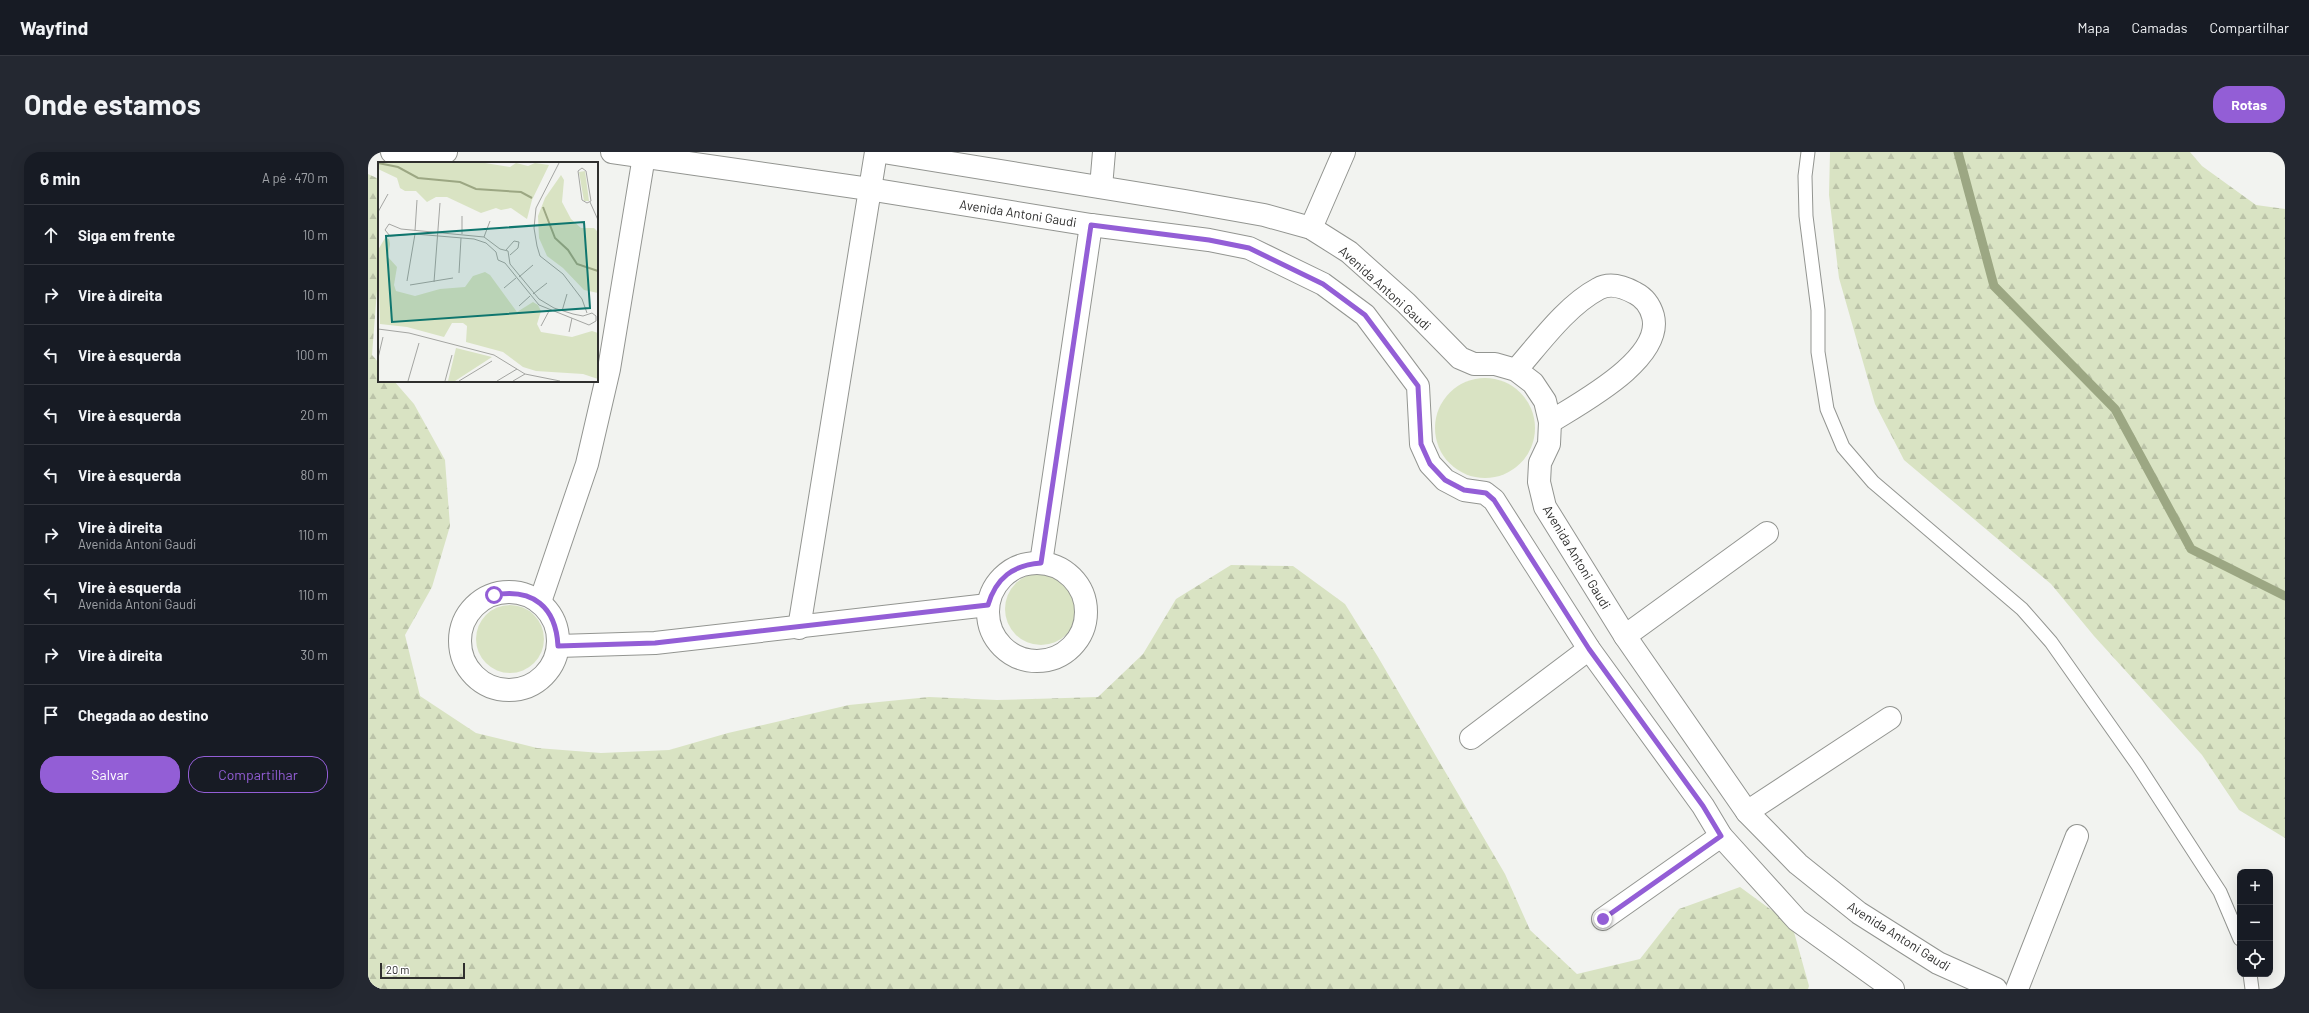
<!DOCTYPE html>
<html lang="pt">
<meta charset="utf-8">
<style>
body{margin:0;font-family:Barlow,sans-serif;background:#242831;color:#f1f3f6}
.controls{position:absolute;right:12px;bottom:12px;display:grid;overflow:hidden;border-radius:8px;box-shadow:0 4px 16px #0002}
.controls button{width:36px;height:36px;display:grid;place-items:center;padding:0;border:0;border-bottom:1px solid #363941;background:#171b24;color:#f1f3f6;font:20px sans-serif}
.scale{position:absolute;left:12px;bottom:10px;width:85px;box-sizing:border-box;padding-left:4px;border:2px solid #2f2f2e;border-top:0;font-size:11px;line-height:14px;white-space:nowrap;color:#2f2f2e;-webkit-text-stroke:3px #fff;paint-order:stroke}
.stop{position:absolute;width:12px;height:12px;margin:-9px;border:3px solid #935ed6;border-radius:50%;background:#fff}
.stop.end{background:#935ed6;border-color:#fff;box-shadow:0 1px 4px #0008}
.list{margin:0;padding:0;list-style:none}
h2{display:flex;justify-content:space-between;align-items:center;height:52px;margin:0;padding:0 16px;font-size:17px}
h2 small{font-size:13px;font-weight:400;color:#9ea1a6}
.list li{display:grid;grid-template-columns:26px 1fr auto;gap:12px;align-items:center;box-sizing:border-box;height:60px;padding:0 16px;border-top:1px solid #363941}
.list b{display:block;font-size:15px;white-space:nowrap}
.list p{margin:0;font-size:13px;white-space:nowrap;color:#9ea1a6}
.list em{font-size:13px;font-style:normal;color:#9ea1a6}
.actions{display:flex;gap:8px;padding:12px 16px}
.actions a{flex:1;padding:9px 0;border:1px solid #935ed6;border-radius:16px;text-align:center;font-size:14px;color:#935ed6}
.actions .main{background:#935ed6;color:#fff}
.icon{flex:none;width:22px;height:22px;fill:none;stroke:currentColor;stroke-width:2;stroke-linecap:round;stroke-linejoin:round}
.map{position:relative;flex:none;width:1917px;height:837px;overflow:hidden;border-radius:16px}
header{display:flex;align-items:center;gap:24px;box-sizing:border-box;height:56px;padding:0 20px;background:#171b24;border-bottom:1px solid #363941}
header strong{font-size:19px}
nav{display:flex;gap:22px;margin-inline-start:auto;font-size:14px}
.intro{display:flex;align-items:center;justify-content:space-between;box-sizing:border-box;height:96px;padding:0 24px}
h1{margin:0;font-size:28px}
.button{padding:10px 18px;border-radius:16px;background:#935ed6;color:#fff;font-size:14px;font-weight:700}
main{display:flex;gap:24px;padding:0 24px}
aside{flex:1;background:#171b24;border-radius:16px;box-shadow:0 4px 16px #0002}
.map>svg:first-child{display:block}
</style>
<header>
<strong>Wayfind</strong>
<nav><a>Mapa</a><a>Camadas</a><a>Compartilhar</a></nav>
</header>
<div class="intro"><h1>Onde estamos</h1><a class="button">Rotas</a></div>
<main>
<aside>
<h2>6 min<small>A pé · 470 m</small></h2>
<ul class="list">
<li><svg class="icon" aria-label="ahead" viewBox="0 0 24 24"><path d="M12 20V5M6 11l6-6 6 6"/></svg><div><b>Siga em frente</b></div><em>10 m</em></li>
<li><svg class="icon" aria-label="right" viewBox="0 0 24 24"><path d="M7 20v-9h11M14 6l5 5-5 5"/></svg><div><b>Vire à direita</b></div><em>10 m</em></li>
<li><svg class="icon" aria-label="left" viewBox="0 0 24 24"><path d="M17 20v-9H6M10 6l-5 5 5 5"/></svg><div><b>Vire à esquerda</b></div><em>100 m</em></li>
<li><svg class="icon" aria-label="left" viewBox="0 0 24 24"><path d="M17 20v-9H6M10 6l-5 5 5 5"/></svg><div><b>Vire à esquerda</b></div><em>20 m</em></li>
<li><svg class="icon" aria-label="left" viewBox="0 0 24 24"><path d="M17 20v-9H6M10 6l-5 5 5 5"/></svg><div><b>Vire à esquerda</b></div><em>80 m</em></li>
<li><svg class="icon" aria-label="right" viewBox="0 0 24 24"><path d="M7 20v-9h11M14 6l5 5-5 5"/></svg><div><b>Vire à direita</b><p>Avenida Antoni Gaudi</p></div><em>110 m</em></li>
<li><svg class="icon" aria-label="left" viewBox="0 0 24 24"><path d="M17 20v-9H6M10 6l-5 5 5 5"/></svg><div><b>Vire à esquerda</b><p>Avenida Antoni Gaudi</p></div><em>110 m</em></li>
<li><svg class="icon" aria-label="right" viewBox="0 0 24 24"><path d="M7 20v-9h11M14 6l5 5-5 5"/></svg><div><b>Vire à direita</b></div><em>30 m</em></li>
<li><svg class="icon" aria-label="arrive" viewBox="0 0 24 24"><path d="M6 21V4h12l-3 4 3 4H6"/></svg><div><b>Chegada ao destino</b></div></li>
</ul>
<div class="actions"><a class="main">Salvar</a><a>Compartilhar</a></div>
</aside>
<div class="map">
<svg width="1917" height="837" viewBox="0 0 1917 837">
<defs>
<pattern id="forest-firs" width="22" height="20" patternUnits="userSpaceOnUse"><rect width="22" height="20" fill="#d9e3c3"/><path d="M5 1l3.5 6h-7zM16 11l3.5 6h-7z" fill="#bbc3a8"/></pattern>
</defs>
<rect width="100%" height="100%" fill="#f2f3f0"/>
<g fill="#d9e3c3">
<circle cx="1117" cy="276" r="50"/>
<circle cx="673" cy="457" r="36"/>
<circle cx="142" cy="487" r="34"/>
</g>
<g fill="url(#forest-firs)">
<polygon points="1462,0 1822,0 1834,14 1888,53 1917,57 1917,686 1871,658 1834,603 1726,484 1683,432 1536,308 1507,252 1471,126 1461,43"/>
<polygon points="0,22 11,27 11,131 9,138 4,203 11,211 11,229 26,229 46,252 77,308 82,374 64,435 37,483 52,544 108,581 169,596 233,601 301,598 360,581 481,553 561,545 629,548 730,545 775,502 808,447 863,413 925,414 977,452 1010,505 1137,722 1162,778 1209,822 1272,807 1311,757 1372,735 1424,773 1441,834 1440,837 0,837"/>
</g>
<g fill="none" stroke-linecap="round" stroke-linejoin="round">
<polyline stroke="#9ca783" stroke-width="9" points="1590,0 1626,134 1747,257 1823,397 1917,444"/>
<defs>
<g id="service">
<polyline points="1440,0 1437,24 1438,64 1450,158 1450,200 1459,257 1475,295 1505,330 1654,457 1683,490 1769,612 1852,740 1872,787"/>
<polyline points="1882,822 1884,837"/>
</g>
<g id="minor">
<path d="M24 0C40 8 62 9 78 0"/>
<polyline points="244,0 501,37 723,73 841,88 881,96 955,132 997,163 1050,234 1053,292 1062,312 1077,328 1096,338 1117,341 1126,348 1221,497 1335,654 1353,684 1429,768 1525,837"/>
<polyline points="515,0 817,49 896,63 943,76 981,100 1038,151 1092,206 1106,212 1127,212 1148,218 1165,231 1177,249 1182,270 1181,292 1172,311 1171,330 1177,355 1257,484 1379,660 1430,712 1491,761 1570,811 1628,837"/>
<polyline points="733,35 736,0"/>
<polyline points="943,76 976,0"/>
<path d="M1148 218C1171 192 1198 154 1230 137 1242 130 1256 135 1267 141 1277 146 1282 153 1285 164 1296 207 1212 251 1182 270"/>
<polyline points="673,411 723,73"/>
<circle cx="669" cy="460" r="49"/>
<circle cx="141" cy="489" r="49"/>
<polyline points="172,450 219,312 241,217 276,4"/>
<polyline points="431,476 508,0"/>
<polyline points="1257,484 1399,381"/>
<polyline points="190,494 287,491 620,453"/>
<polyline points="1103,586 1221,497"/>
<polyline points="1379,660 1522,566"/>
<polyline points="1235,767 1353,684"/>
<polyline points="1649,837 1709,684"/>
</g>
</defs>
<use href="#service" stroke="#939591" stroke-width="15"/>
<use href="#minor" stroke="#939591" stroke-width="24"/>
<use href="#service" stroke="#fff" stroke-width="13"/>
<use href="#minor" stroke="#fff" stroke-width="22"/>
</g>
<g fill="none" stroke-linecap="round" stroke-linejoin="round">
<path stroke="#935ed6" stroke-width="5" d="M126 443C165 436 188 455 190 494L287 491 620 453C628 426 645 413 673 411L723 73 841 88 881 96 955 132 997 163 1050 234 1053 292 1062 312 1077 328 1096 338 1118 341 1126 348 1221 497 1335 654 1353 684 1235 767"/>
</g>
<g text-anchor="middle" stroke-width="4" stroke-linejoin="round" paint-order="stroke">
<g font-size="13" fill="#2f2f2e" stroke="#fff">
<text transform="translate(650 61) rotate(9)" y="5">Avenida Antoni Gaudi</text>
<text transform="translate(1017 136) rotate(42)" y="5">Avenida Antoni Gaudi</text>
<text transform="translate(1209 405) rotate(59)" y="5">Avenida Antoni Gaudi</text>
<text transform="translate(1531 784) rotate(32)" y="5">Avenida Antoni Gaudi</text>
</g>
</g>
<g transform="translate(10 10)">
<rect width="220" height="220" fill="#f2f3f0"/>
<path d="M0 1H107L132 5 138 1 150 4 157 1 171 3 154 38 149 57 133 46 123 48 118 46 103 51 69 35H58L49 40 38 29H27L22 26 19 16 0 7ZM183 13 186 18 184 40 193 57 203 66H216L220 70V131L206 128 185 106 169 94 161 76 160 54 167 36ZM7 76 11 77 12 82 10 95 19 105 16 123 18 129 37 134 62 127 87 125 95 114 107 110 112 113 139 150 155 140 160 143 163 149 159 162 163 170 194 175 214 169 220 171V217L205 212 158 209 145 205 125 190 88 180 89 164 85 161H74L66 175 29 165 2 162 0 88Z" fill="#d9e3c3"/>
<path d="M207 9 211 39H206L201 10ZM78 186 114 195 77 219H70Z" fill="#d9e3c3"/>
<path fill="none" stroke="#9ca783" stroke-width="2" d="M0 1 20 5 40 16 82 20 98 27 143 30 154 36M165 45 177 76 190 88 199 102 220 109"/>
<path fill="none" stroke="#a4a5a2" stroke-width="1" d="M181 1 158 46 156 66 159 84 162 94 185 112 204 137 209 151M204 6 208 9 213 39 209 41 204 38 200 9ZM212 40 220 58M0 50 10 32M11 62 23 67 106 75 122 87 130 89 132 102 161 137 176 146 195 152 205 154 214 151 218 154V159L211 163 161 143 127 101 120 98 118 90 108 81 96 77 37 72 12 74 7 68ZM37 69 39 38M84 72V54M106 75 112 59M128 88 136 79 141 80 140 86 132 93M81 111 83 76M141 115 155 103M29 119 37 72M56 120 62 41M32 123 75 116M126 126 138 116M155 132 169 121M141 144 152 134M184 149 189 132M163 164 171 149M0 167 31 171 116 193 147 212 182 219M191 170 194 156M0 196 5 175M30 219 41 181M67 219 74 193M81 219 114 199M119 219 139 207M135 219 147 212"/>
<path fill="#0f766e" fill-opacity="0.15" stroke="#0f766e" stroke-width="2" d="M206 60 212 146 14 160 8 74Z"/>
<rect width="220" height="220" fill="none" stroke="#2f2f2e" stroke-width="2"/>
</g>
</svg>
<div class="controls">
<button>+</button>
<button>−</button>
<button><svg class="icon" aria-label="locate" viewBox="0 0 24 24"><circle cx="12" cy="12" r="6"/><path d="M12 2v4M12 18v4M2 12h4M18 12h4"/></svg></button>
</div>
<div class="scale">20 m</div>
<div class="stop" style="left:126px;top:443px"></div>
<div class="stop end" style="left:1235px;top:767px"></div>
</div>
</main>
